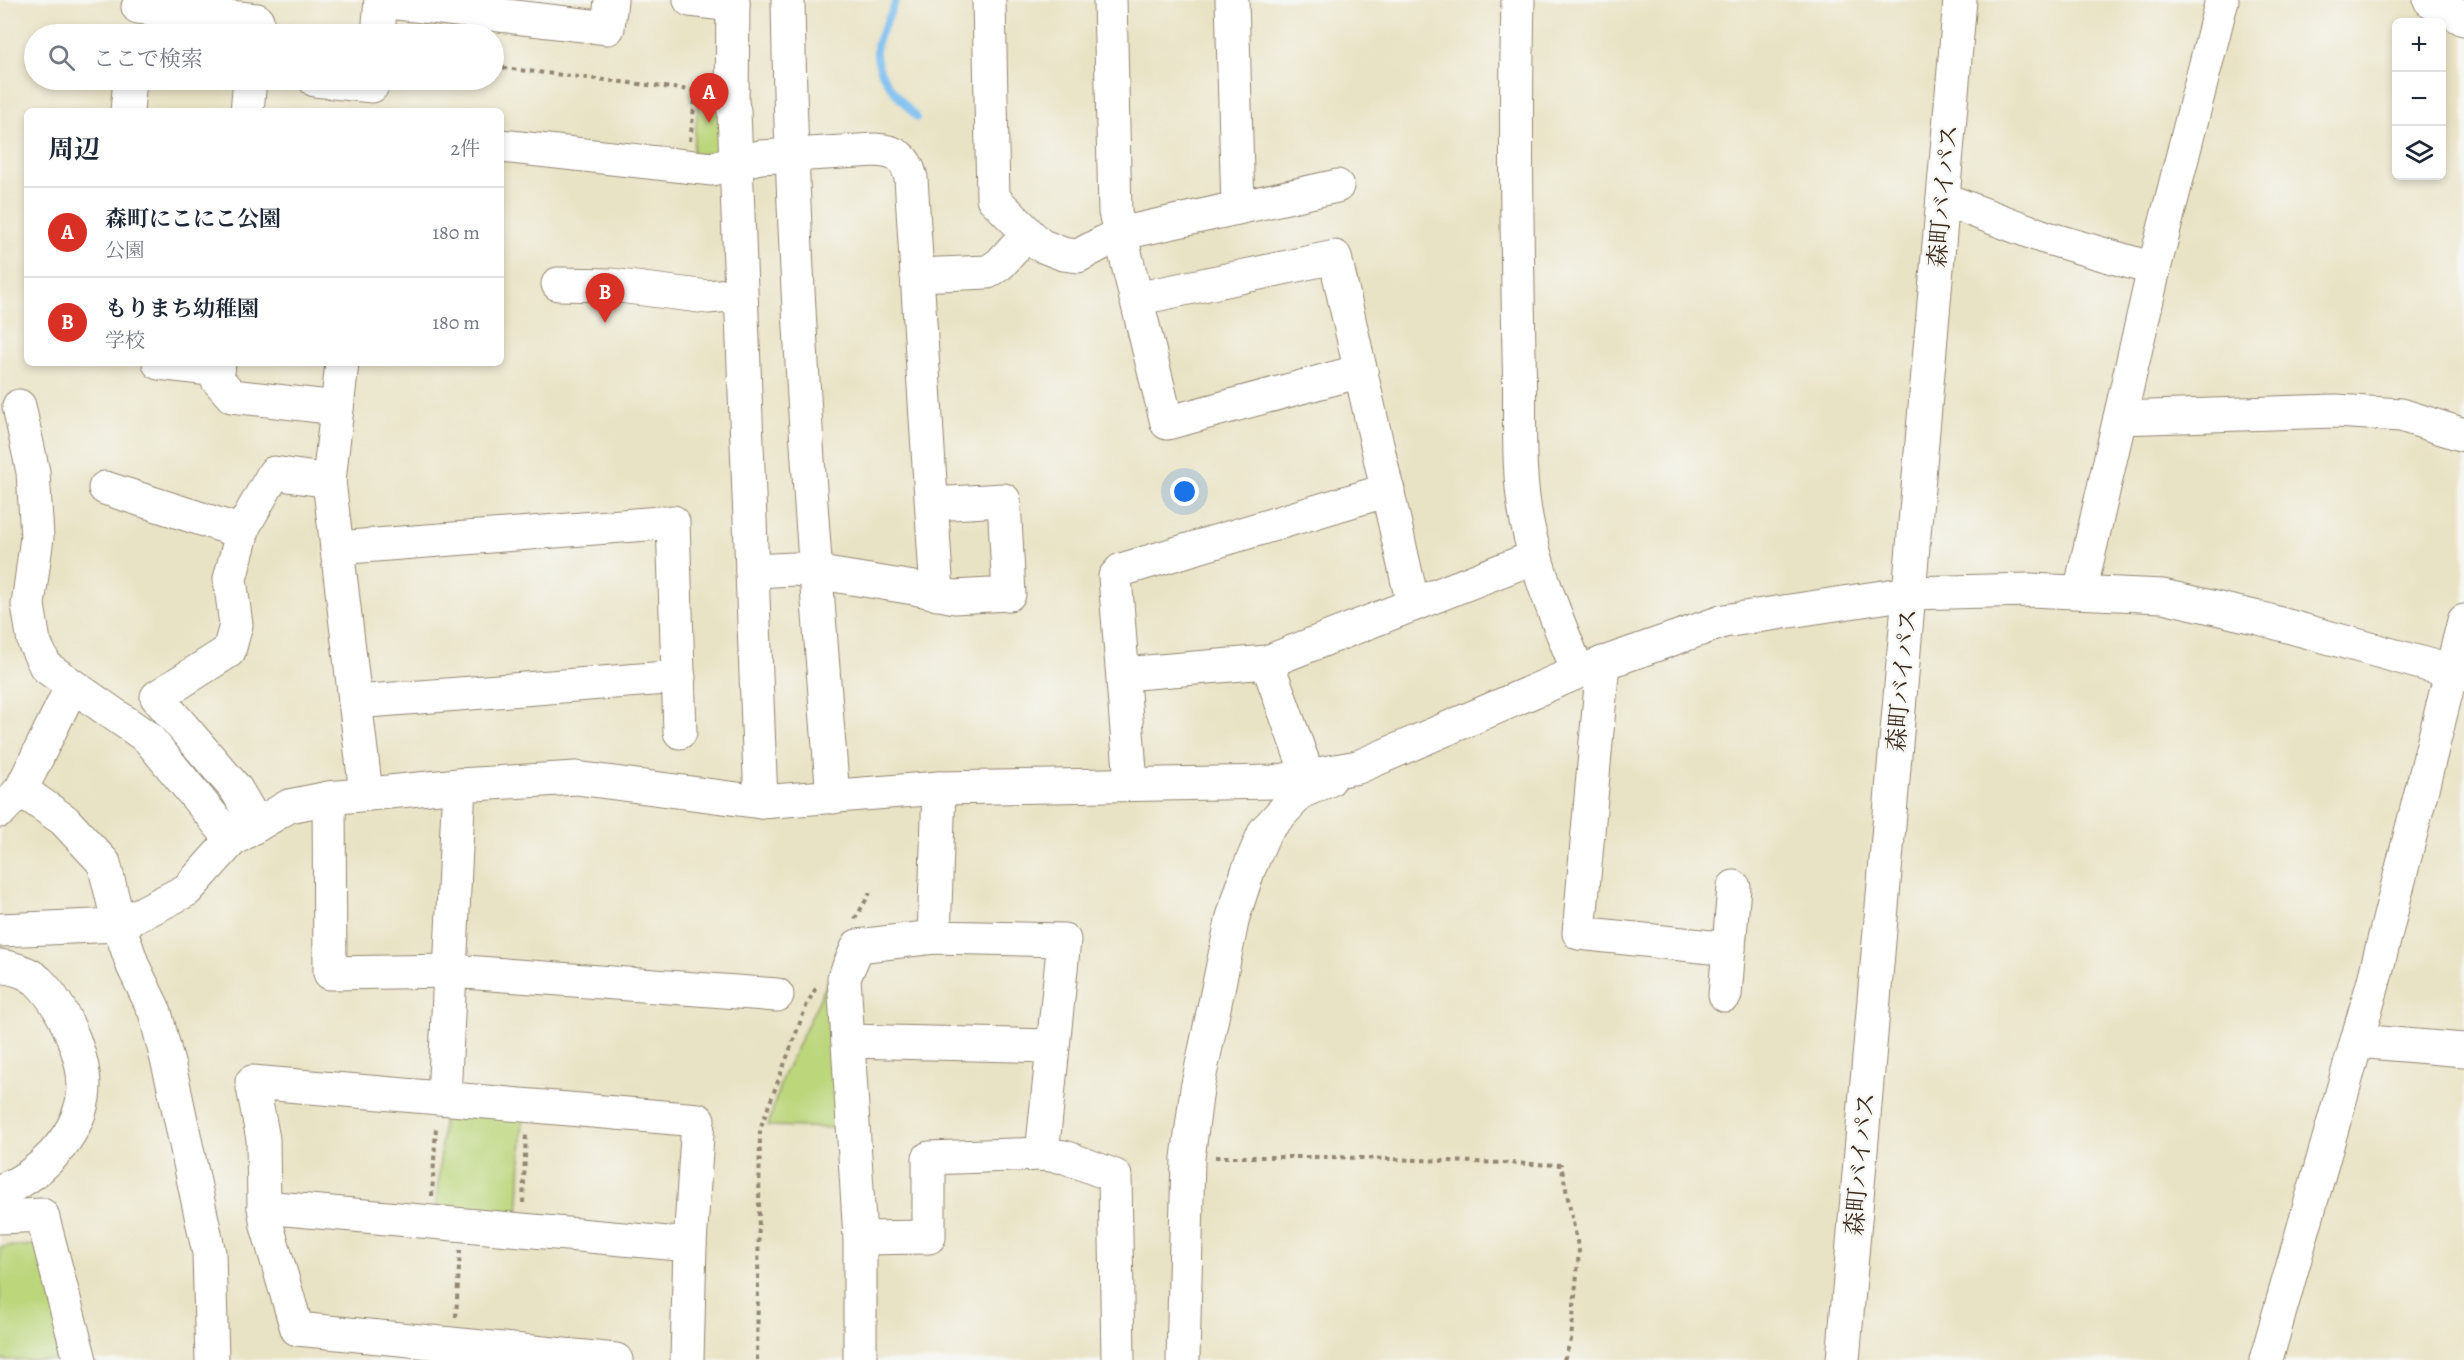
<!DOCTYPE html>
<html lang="ja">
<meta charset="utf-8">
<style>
body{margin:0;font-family:Alegreya,"Noto Serif JP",serif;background:#f2f2f3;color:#1f2937}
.controls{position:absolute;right:18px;top:18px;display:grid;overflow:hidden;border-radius:9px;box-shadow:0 3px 9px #0003}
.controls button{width:54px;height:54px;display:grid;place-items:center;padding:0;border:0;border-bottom:2px solid #e0e1e3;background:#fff;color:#1f2937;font:30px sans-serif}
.you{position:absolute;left:1185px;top:492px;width:21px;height:21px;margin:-15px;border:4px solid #fff;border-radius:50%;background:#1a73e8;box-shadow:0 0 0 9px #1a73e833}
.badge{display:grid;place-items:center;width:39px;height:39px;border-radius:50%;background:#d93025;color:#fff;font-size:20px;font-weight:700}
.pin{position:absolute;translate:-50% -50px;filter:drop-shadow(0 2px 3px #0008)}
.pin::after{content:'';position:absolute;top:32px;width:21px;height:18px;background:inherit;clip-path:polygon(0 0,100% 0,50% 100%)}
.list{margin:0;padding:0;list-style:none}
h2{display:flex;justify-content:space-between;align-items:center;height:78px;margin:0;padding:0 24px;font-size:26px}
h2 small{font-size:20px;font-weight:400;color:#747a83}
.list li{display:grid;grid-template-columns:39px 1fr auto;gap:18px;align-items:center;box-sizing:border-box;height:90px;padding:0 24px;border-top:2px solid #e0e1e3}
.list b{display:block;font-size:22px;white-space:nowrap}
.list p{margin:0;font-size:20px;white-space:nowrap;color:#747a83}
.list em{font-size:20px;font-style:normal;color:#747a83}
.icon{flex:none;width:33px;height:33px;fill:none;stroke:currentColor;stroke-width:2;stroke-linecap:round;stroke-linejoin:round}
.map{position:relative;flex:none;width:2464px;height:1360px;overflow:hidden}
.search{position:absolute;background:#fff;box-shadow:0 3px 9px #0003;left:24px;top:24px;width:480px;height:66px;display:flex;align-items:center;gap:15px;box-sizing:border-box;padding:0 21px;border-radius:33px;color:#747a83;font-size:22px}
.panel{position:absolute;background:#fff;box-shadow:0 3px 9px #0003;left:24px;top:108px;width:480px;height:258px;border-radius:9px}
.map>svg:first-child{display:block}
</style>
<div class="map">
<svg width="2464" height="1360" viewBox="0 0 2464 1360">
<rect width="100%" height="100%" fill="#f6f6f2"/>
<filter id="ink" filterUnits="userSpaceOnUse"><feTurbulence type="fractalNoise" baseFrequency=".0167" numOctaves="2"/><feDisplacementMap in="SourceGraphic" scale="12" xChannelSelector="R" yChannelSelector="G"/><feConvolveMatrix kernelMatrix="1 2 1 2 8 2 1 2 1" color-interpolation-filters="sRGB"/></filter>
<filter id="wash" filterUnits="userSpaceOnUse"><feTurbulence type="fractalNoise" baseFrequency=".008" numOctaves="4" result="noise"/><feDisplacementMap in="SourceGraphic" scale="24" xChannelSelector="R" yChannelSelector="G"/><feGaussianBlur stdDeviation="1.35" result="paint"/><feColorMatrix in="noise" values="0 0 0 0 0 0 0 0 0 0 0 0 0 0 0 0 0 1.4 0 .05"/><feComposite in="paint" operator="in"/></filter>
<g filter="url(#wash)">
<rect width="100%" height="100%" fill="#e9e3c5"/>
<g fill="#bcd67b" stroke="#7c804c" stroke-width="1.5">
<polygon points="700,93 723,95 722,151 692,156"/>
<polygon points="832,973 838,1128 768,1126 782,1078"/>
<polygon points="444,1109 523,1115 518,1223 436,1215"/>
<polygon points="39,1245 68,1360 0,1360 0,1247"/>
</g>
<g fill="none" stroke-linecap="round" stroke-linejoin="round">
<path stroke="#7abdf0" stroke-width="7" d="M896 0C892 13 884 25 879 38 867 69 899 97 917 118"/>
</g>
</g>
<g filter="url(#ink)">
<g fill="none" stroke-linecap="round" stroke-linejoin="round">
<defs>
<g id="minor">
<polyline points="690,0 733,5"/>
<polyline points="733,0 732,104 734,111 761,802"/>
<path d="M788 0C792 266 812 532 833 797"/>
<polyline points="989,0 993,198 1040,245 1063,254 1078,256 1119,234 1337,186"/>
<polyline points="1110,0 1115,212 1167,423 1361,371"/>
<polyline points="1232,0 1238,208"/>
<path d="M1518 0C1515 118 1517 236 1519 354 1521 408 1516 469 1527 522 1537 574 1559 623 1578 672"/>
<polyline points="2430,0 2464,19"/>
<polyline points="381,1 608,28 611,0"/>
<polyline points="138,7 257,20"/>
<polyline points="378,34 381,0"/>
<polyline points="315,80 372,86"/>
<polyline points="127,111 130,80"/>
<polyline points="247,111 250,80"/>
<path d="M501 146 712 169 760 157 875 150C896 151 906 157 911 178L937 594"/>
<polyline points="1943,199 2044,237 2154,269"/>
<polyline points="917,275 988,272 1000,264 1027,234"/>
<polyline points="558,284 611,285 708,297 740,294"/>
<polyline points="1136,299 1335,257 1413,605"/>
<polyline points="159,363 218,370"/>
<polyline points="219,363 217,379 232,396 337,408"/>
<polyline points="342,363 329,481 366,793"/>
<polyline points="19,406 33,472 37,537 28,605 34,642 46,667 148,738 232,840"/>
<polyline points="2120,418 2336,411 2401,415 2464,435"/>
<polyline points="105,488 242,532"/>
<polyline points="337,548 673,522 680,732"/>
<polyline points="752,571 795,569 914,588 954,597 1009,594 1004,500 932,504"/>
<polyline points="2080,592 2154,269 2222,0"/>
<polyline points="1267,662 1308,776"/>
<polyline points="1603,663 1579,933 1729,949"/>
<polyline points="1123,674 1267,662 1535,557"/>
<polyline points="355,702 679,677"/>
<polyline points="1131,783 1115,577 1121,570 1388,490"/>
<polyline points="21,790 64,820 104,863 119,925 133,966 155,1012 173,1083 209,1253 212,1360"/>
<polyline points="329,798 330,973 451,971 777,995"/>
<polyline points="0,811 21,790 72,686"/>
<polyline points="257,825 236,789 157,697 229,651 236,625 230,579 244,526 274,473 329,481"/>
<polyline points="0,930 119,925 187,890 232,840 289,806 329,798 459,785 576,778 761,802 939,788 1273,782 1358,767 1578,672 1724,621 1909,593 2030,590 2163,596 2259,618 2464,675"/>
<polyline points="934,937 939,788"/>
<path d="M0 966C13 968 28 972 38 981 63 1005 89 1063 83 1098 76 1139 38 1177 0 1191"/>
<polyline points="1725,995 1734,887"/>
<polyline points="848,1041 1053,1046"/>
<polyline points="2357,1041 2464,1050"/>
<polyline points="444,1098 459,785"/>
<polyline points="264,1207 690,1245"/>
<polyline points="0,1217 42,1215 80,1360"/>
<polyline points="860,1238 929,1237 929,1158 1042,1154 1065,1157 1115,1176 1118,1360"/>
<polyline points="616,1360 297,1329 267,1226 264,1207 263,1139 252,1082 698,1120 690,1245 687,1360"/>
<polyline points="860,1360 860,1238 844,978 858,946 934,937 1064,940 1042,1154"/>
<polyline points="1183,1360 1188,1158 1197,1089 1233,917 1248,871 1265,831 1301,792 1329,780"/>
<polyline points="2266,1360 2373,984 2464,621"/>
</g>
<polyline id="major" points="1843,1360 1960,0"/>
</defs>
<use href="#minor" stroke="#928672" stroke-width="35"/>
<use href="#major" stroke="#928672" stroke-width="35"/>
<g stroke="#928672" stroke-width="4" stroke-dasharray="4.5 4.5" stroke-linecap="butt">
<polyline points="494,67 707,92"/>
<polyline points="690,141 696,91"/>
<polyline points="855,919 870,893"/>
<polyline points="1215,1157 1332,1157 1561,1165 1579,1251 1571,1340 1564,1360"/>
<polyline points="432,1196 436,1126"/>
<polyline points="523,1203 526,1133"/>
<polyline points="456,1317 460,1250"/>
<polyline points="757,1360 760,1129 807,1004 816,988"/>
</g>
<use href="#minor" stroke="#fff" stroke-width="33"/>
<use href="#major" stroke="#fff" stroke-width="33"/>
</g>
</g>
<g text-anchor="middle" stroke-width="4.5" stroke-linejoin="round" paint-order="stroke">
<g font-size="24" fill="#3b2a1e" stroke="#f6f6f2">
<text transform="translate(1943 196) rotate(-85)" y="8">森町バイパス</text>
<text transform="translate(1902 680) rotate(-85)" y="8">森町バイパス</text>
<text transform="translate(1860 1164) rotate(-85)" y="8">森町バイパス</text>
</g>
</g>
</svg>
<div class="controls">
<button>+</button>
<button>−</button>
<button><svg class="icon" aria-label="layers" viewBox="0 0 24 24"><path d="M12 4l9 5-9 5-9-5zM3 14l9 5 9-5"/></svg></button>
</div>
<div class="you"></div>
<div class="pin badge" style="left:709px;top:123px">A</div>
<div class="pin badge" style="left:605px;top:323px">B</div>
<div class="search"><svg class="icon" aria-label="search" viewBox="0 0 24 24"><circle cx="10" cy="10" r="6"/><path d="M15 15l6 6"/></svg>ここで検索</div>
<section class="panel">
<h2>周辺<small>2件</small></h2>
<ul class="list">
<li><span class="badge">A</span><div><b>森町にこにこ公園</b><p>公園</p></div><em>180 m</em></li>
<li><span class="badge">B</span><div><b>もりまち幼稚園</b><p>学校</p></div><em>180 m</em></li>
</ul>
</section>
</div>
